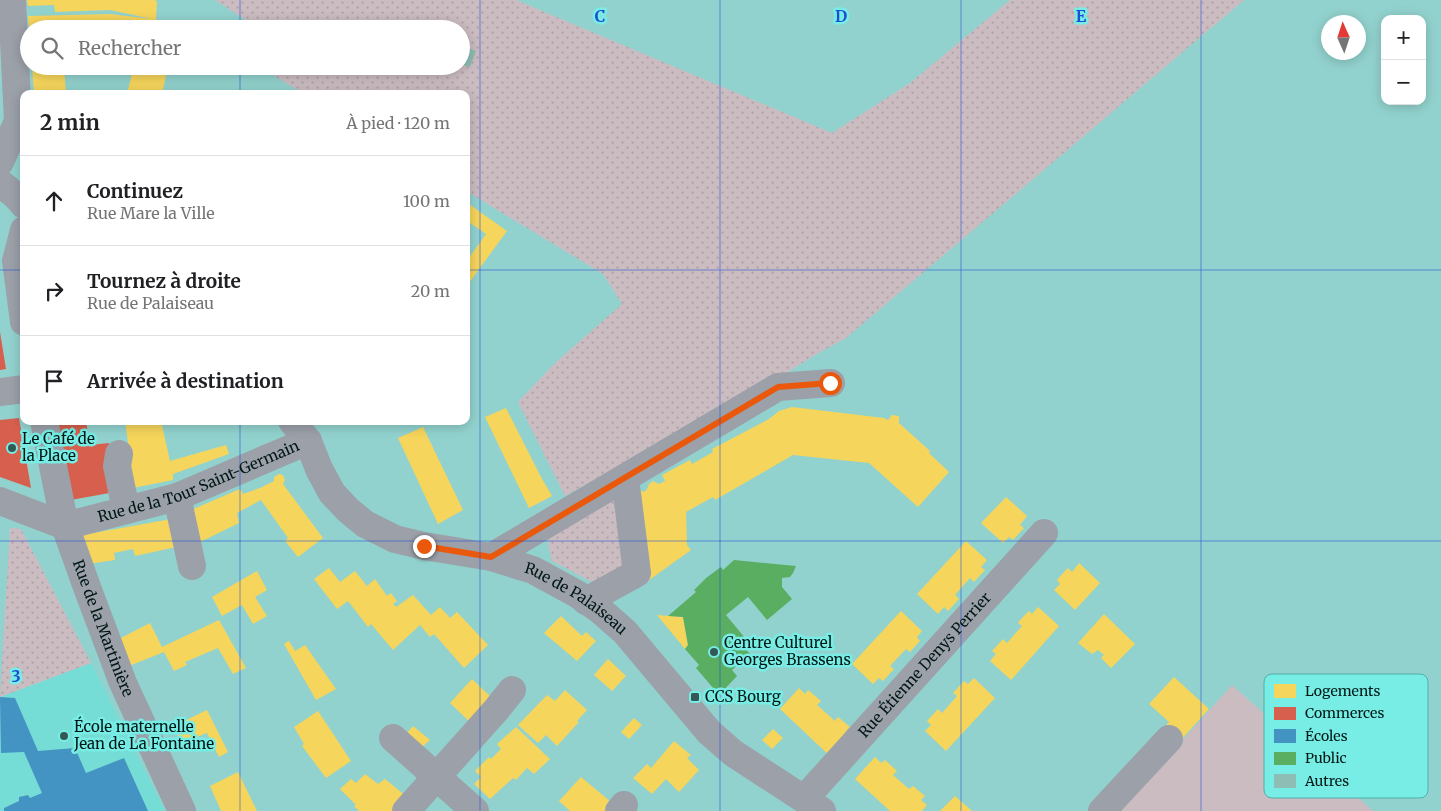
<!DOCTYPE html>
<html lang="fr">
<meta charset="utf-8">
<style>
body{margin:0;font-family:Merriweather,serif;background:#f2f2f2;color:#202124}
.controls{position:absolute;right:15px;top:15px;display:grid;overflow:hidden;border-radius:10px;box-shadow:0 2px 12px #0003}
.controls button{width:45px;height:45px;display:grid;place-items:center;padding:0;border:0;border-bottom:1px solid #e0e0e0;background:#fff;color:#202124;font:25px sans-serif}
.compass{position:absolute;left:1321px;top:15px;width:45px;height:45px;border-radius:50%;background:#fff;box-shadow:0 2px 12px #0003;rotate:357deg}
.stop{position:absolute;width:15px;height:15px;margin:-11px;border:4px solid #ea580c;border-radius:50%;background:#fff}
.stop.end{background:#ea580c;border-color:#fff;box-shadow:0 1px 5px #0008}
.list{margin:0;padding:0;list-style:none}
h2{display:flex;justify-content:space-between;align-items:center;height:65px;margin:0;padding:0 20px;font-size:21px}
h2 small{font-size:16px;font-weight:400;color:#757577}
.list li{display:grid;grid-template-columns:32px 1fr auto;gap:15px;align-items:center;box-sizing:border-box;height:90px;padding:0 20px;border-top:1px solid #e0e0e0}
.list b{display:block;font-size:19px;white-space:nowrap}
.list p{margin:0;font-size:16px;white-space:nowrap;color:#757577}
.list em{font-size:16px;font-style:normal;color:#757577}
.icon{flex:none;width:28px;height:28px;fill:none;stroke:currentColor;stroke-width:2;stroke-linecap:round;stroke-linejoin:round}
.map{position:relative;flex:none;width:1441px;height:811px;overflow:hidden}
.search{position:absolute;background:#fff;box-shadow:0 2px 12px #0003;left:20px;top:20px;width:450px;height:55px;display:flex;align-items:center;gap:12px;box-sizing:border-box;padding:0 18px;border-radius:28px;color:#757577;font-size:19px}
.panel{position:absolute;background:#fff;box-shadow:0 2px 12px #0003;left:20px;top:90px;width:450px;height:335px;border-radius:10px}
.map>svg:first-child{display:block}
</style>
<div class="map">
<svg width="1441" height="811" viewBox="0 0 1441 811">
<defs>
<pattern id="grass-dots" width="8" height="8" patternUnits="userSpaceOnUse" patternTransform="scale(1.25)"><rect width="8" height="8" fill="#cbbcc1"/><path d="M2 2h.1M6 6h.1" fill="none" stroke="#ada1a5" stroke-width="1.8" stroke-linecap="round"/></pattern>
</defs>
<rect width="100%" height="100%" fill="#92d2ce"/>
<polygon fill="#75ddd6" points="91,663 165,811 0,811 0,697"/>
<g fill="url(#grass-dots)">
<polygon points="215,0 516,0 832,133 910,83 1010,0 1244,0 846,338 817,354 744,399 565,496 518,402 555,363 622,304 603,274 466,191 466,94 304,94 258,66 461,66 461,29 252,29 252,24"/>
<polygon points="618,496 630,562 592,582 552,561 548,544 550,535"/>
<polygon points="10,528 21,529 91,663 0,697"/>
</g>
<polygon fill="#cbbcc1" points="1232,685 1373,811 1119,811"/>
<g fill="#f6d55c">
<polygon points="27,0 154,0 157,1 156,20 179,24 177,29 29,29 28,16 110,14 152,19 110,10 55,12 54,5 28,6"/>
<polygon points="32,66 64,66 66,94 34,94"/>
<polygon points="134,66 168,66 162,94 127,94"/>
<polygon points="466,202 507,231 466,287 466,262 486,234 466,220"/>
<polygon points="792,407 884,418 888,420 892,415 899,416 899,423 930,451 929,453 949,472 918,507 869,463 793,455 715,500 713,497 686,512 687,545 691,550 645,583 640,490 644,492 647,489 649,484 653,481 659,484 665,481 662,475 690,460 692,464 713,452 712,449 769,419 779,411"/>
<polygon points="506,408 541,477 552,496 529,508 485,417"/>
<polygon points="125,421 161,421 170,461 226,445 229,454 173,474 173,480 128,489 123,466 131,464"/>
<polygon points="423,427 463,510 438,524 398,438"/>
<polygon points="279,474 283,475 285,480 283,484 323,538 298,557 285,541 288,538 261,500 237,513 239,523 198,543 191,510 240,489 243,494 260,488 274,481 274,477"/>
<polygon points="1006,497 1027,516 1020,525 1024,528 1013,540 1009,537 1003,543 981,523"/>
<polygon points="177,518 181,546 135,556 133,549 114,553 115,560 88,564 82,535"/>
<polygon points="966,541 987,560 981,567 985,570 974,582 970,578 955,595 959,599 948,611 944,607 938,614 917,594"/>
<polygon points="1079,563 1100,583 1075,610 1054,590 1060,584 1057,580 1064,572 1068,568 1072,572"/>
<polygon points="329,568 340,582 355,571 367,586 375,579 387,596 391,593 397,601 393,604 396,607 413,595 431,615 440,607 450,618 457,612 488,645 464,668 434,634 430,637 420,625 393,650 371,624 368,627 348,601 337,609 314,579"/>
<polygon points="257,571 267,590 255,597 267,616 253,624 242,605 222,616 212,597"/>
<polygon points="1038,607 1059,626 1011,680 990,661 996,654 992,651 1003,639 1007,643 1022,626 1018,623 1021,619 1029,611 1032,614"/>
<polygon points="901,611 922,631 917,637 920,641 910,652 906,649 890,666 894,669 883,681 879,678 873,684 852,664"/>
<polygon points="1104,614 1135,644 1111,668 1101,658 1104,655 1098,650 1092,654 1078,643"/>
<polygon points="657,615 683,617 688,645 685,649"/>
<polygon points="561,616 582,636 586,632 596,641 577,661 544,633"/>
<polygon points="219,620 246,668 233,674 218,648 185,662 187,665 174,671 164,652 129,666 117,640 150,623 162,647"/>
<polygon points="289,641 295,651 305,645 336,689 316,700 284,644"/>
<polygon points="608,659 626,676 612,691 594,675"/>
<polygon points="1174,677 1209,709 1181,740 1166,725 1169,722 1149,704"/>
<polygon points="974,678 995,698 946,751 925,731 931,725 927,721 938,709 942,713 957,696 953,693 964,681 968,684"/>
<polygon points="472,679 495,701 473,725 450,703"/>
<polygon points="799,688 805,694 808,690 821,701 817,705 835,721 838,717 850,727 846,731 852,736 832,758 780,709"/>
<polygon points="565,690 587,710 577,721 579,722 557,746 546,735 538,743 518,725 547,695 555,701"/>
<polygon points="207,710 228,752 219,757 207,733 181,743 174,726"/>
<polygon points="318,711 351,761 326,778 302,746 304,744 294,727"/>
<polygon points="634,718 642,725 629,739 621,732"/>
<polygon points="413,726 430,740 422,747 407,733"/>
<polygon points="516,727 550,759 534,774 527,768 516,780 513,778 490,799 474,784 481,777 475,771 489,757 491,759 501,749 497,744"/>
<polygon points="773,729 783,738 772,749 762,740"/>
<polygon points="674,741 691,755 687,758 699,770 679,792 666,779 652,794 633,778 647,764 651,768"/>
<polygon points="875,757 881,763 885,760 897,771 893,775 909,789 913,786 925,796 921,800 927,805 922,811 890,811 855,779"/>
<polygon points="238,772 257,811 221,811 210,786"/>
<polygon points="365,774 378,784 385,779 407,797 394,811 359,811 354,806 356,805 340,789 351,779 356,783"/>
<polygon points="581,777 617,807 613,811 570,811 559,801"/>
<polygon points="955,796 972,811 940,811"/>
</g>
<g fill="#d6604d">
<polygon points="0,332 6,369 0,370"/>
<polygon points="19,418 31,488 0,477 0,420"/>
<polygon points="75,421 86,421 90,445 109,443 115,492 71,500 52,425"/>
</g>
<polygon fill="#4393c3" points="0,697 15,698 38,751 75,748 86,773 124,758 148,811 4,811 4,808 19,801 19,797 28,795 30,798 42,793 24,752 1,753"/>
<polygon fill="#5aae61" points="734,560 796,566 793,573 790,577 782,578 782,587 792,599 767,620 748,597 726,615 745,638 740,642 750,654 732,670 737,676 719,695 696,668 699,665 685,649 688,645 683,617 668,616 696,592 694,590 706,578 721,567 723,570"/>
<polygon fill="#8dbdb4" points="461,45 476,51 470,67 461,64"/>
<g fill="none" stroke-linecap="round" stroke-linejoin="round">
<g stroke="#9ba0a9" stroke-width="28">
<polyline points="0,162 18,121 12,0"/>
<polyline points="0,183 15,195 24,205"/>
<polyline points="24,230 16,261 24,322"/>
<polyline points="0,392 24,389"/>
<path id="s1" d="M44 421 65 526 88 590 123 683 182 811"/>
<path id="s2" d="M292 421 308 441 319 469 332 493 348 510 365 524 395 539 424 546 491 557 533 570 577 594 600 610 625 632 709 732 733 753 822 811"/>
<polyline points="119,454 117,466 126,510"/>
<polyline points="177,497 192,566"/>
<polyline points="0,501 65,526"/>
<path id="s3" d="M65 526 177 497 308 441"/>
<polyline points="491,557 778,387 831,383"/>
<polyline points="586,601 637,573 625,478"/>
<polyline points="393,738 475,811"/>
<path id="s4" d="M805 798 1044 533"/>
<polyline points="406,811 496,710 512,690"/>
<polyline points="619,811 624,805"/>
<polyline points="1102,811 1169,739"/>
</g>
</g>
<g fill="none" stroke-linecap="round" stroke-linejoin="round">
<polyline stroke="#ea580c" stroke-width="6" points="424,546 491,557 778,387 830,383"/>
</g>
<path fill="none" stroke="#1d4ed8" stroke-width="1" stroke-opacity="0.55" d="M240 0V29M480 0V811M720 0V811M961 0V811M1201 0V811M240 66V94M0 270H24M466 270H1441M240 421V811M0 541H1441"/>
<g fill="#335856" stroke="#77ede5" stroke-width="2">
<circle cx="12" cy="448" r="5"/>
<circle cx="714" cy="652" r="5"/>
<rect x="690" y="692" width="10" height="10" rx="2.5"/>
<circle cx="64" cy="736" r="5"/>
</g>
<g text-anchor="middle" stroke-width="5" stroke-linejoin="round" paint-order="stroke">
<g font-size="15" fill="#001715" stroke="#77ede5" text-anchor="start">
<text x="22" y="444">Le Café de<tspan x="22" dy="17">la Place</tspan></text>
<text x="724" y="648">Centre Culturel<tspan x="724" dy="17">Georges Brassens</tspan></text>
<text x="705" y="702">CCS Bourg</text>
<text x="74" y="732">École maternelle<tspan x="74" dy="17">Jean de La Fontaine</tspan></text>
</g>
<g font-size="15" fill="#001715" stroke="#77ede5">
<text dy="5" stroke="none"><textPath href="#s3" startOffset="141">Rue de la Tour Saint-Germain</textPath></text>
<text dy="5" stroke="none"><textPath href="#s2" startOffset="355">Rue de Palaiseau</textPath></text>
<text dy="5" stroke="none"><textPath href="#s1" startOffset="216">Rue de la Martinière</textPath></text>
<text dy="5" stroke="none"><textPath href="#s4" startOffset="179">Rue Étienne Denys Perrier</textPath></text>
</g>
</g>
<rect x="1264" y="674" width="164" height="124" rx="8" fill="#77ede5" stroke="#53ada7" stroke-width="1"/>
<rect x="1274" y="684" width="22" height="14" fill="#f6d55c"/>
<rect x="1274" y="707" width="22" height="13" fill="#d6604d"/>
<rect x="1274" y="729" width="22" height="14" fill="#4393c3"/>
<rect x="1274" y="752" width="22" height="13" fill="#5aae61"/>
<rect x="1274" y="774" width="22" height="14" fill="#8dbdb4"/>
<g font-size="14" fill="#001715">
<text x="1305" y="696">Logements</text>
<text x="1305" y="718">Commerces</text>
<text x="1305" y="741">Écoles</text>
<text x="1305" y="763">Public</text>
<text x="1305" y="786">Autres</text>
</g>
<g font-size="16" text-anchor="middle" font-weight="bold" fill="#1d4ed8" stroke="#77ede5" stroke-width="5" stroke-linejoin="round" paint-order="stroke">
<text x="600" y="22">C</text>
<text x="841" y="22">D</text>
<text x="1081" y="22">E</text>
<text x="16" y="682">3</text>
</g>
</svg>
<div class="controls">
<button>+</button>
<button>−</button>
</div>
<svg class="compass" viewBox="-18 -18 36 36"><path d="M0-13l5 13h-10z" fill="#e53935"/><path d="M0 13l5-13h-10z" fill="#757577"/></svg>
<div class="stop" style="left:830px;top:383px"></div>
<div class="stop end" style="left:424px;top:546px"></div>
<div class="search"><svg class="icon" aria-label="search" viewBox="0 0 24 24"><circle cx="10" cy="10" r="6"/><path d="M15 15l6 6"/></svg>Rechercher</div>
<section class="panel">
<h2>2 min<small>À pied · 120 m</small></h2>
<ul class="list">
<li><svg class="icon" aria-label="ahead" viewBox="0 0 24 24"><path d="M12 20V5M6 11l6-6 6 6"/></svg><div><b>Continuez</b><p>Rue Mare la Ville</p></div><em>100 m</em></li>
<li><svg class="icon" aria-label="right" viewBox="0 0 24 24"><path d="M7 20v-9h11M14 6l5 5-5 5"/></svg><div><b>Tournez à droite</b><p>Rue de Palaiseau</p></div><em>20 m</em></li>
<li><svg class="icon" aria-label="arrive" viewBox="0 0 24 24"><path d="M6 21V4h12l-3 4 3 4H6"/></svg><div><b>Arrivée à destination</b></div></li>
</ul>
</section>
</div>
